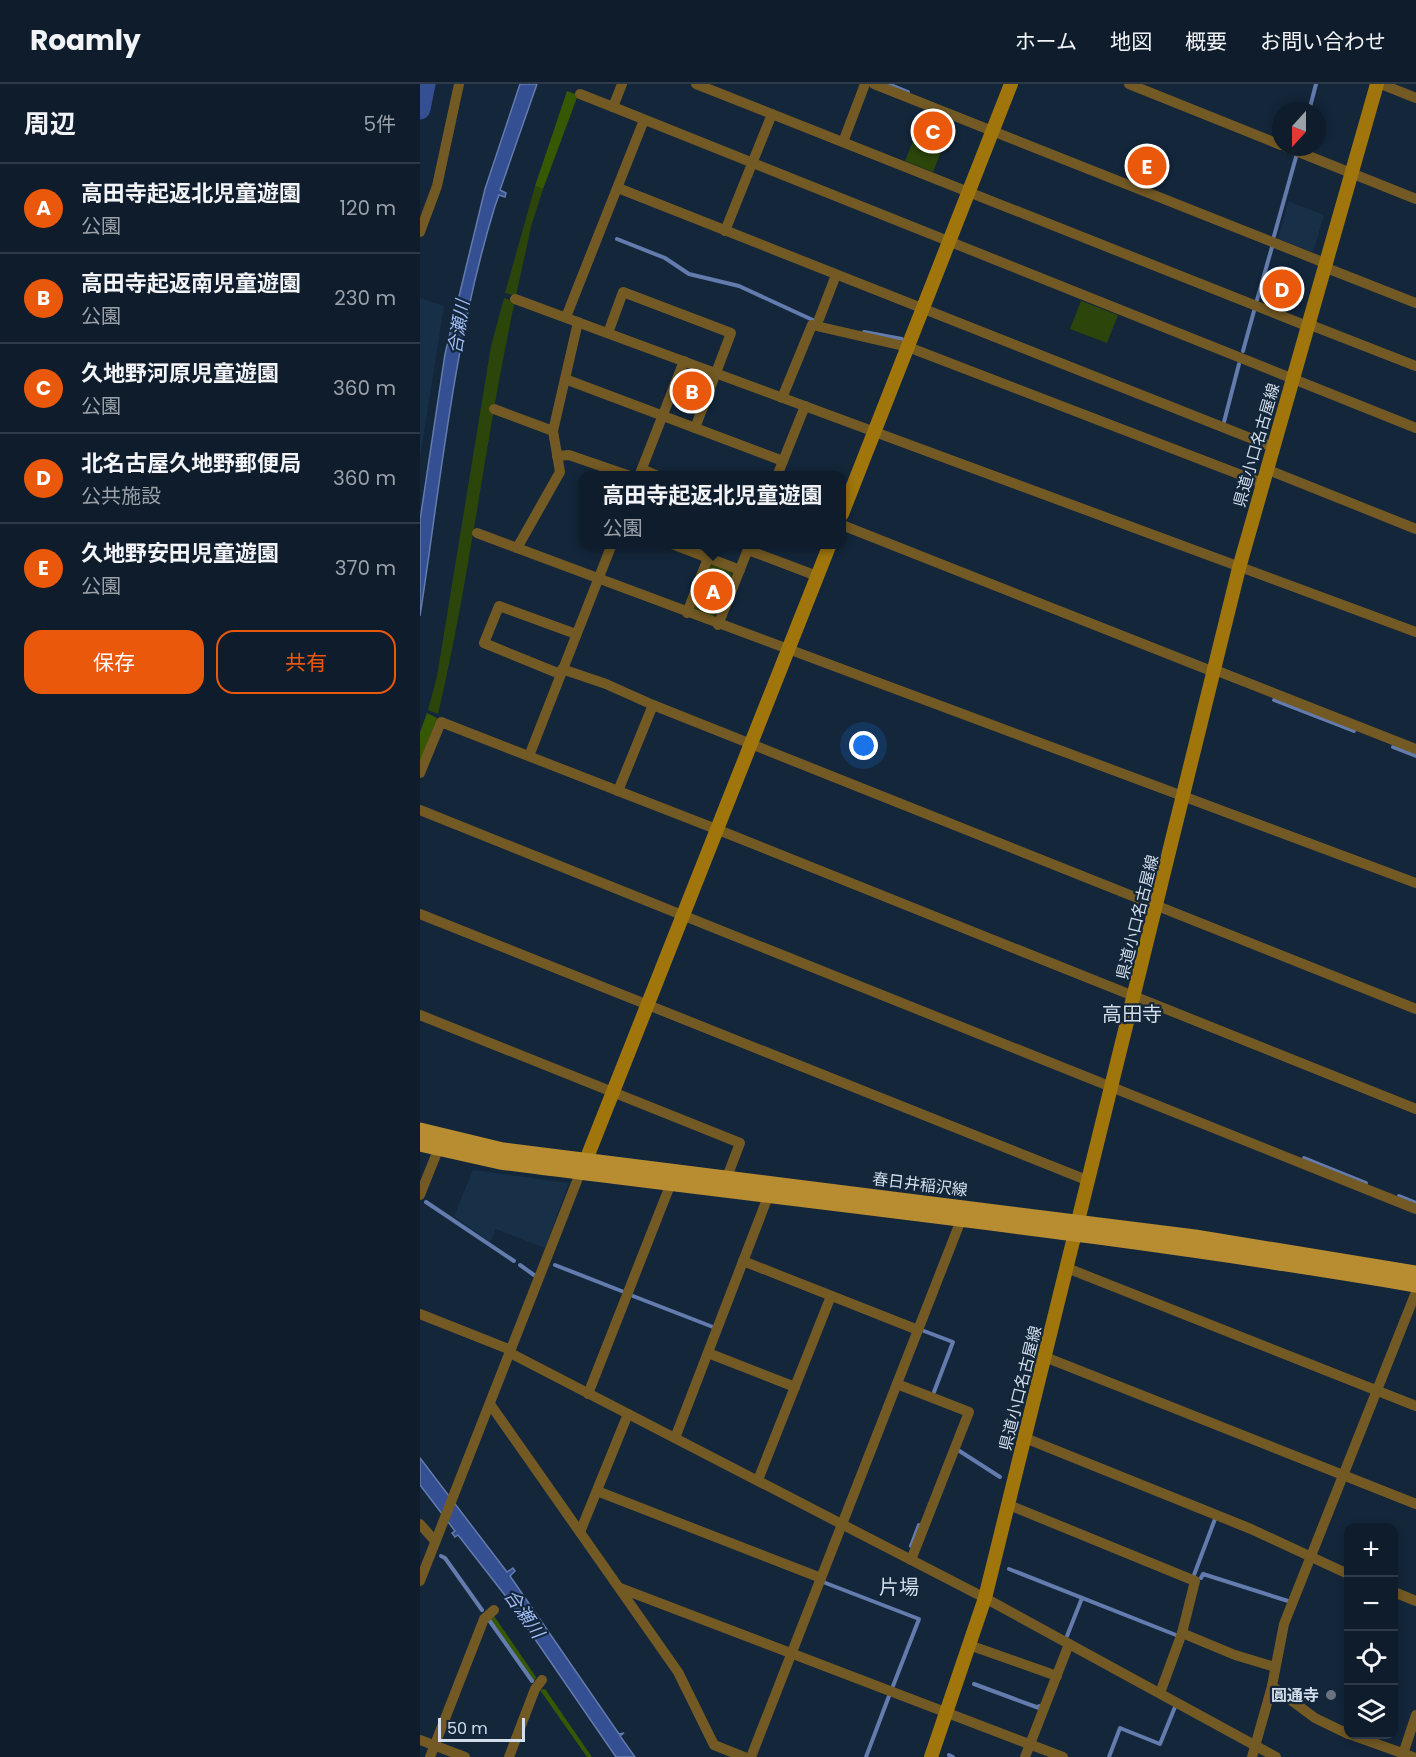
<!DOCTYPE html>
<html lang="ja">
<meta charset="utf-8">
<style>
body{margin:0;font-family:Poppins,"Noto Sans JP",sans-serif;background:#172534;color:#f1f3f6}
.controls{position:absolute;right:18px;bottom:18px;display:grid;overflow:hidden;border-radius:12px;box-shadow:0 3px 9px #0003}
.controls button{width:54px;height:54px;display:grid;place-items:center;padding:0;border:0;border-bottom:2px solid #2e3a48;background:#0e1c2c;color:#f1f3f6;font:30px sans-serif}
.compass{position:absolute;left:852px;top:18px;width:54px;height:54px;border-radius:50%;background:#0e1c2c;box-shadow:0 3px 9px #0003;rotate:201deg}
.scale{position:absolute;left:18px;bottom:15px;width:87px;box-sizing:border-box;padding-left:6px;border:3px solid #d2deec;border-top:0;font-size:16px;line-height:21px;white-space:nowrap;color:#d2deec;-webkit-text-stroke:4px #13263a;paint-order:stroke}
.you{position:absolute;left:444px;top:662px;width:21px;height:21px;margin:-15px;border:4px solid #fff;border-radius:50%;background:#1a73e8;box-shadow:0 0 0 9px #1a73e833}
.badge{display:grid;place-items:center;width:39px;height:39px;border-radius:50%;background:#ea580c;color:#fff;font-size:20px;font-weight:700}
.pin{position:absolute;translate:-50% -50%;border:3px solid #fff;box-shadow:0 2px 6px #0006}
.popup{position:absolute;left:159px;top:387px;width:267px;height:78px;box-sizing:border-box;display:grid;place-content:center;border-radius:12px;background:#0e1c2c;filter:drop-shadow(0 2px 4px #0005);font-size:20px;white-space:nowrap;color:#9ba1a9}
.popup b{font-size:22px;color:#f1f3f6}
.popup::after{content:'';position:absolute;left:50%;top:100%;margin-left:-12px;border:12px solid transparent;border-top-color:#0e1c2c}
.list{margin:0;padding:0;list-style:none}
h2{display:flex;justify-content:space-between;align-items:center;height:78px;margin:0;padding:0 24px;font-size:26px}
h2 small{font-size:20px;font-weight:400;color:#9ba1a9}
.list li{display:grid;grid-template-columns:39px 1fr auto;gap:18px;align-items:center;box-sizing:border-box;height:90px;padding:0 24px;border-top:2px solid #2e3a48}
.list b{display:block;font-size:22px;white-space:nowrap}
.list p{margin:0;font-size:20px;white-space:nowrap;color:#9ba1a9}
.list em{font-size:20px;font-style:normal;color:#9ba1a9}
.actions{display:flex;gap:12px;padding:18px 24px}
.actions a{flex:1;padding:14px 0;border:2px solid #ea580c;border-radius:18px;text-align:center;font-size:21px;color:#ea580c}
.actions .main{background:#ea580c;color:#fff}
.icon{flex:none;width:33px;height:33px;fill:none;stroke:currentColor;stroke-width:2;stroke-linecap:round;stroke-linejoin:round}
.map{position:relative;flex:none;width:996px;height:1673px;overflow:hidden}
header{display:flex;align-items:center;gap:36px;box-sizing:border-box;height:84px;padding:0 30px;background:#0e1c2c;border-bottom:2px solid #2e3a48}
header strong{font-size:28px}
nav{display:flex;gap:33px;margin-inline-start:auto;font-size:21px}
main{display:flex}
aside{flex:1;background:#0e1c2c}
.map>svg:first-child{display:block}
</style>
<header>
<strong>Roamly</strong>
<nav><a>ホーム</a><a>地図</a><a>概要</a><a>お問い合わせ</a></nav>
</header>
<main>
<aside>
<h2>周辺<small>5件</small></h2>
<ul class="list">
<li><span class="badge">A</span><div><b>高田寺起返北児童遊園</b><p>公園</p></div><em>120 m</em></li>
<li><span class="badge">B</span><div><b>高田寺起返南児童遊園</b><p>公園</p></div><em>230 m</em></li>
<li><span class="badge">C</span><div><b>久地野河原児童遊園</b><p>公園</p></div><em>360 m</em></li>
<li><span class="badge">D</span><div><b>北名古屋久地野郵便局</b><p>公共施設</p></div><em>360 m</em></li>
<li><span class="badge">E</span><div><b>久地野安田児童遊園</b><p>公園</p></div><em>370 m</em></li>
</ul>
<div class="actions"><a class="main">保存</a><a>共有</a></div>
</aside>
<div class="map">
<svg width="996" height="1673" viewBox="0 0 996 1673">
<rect width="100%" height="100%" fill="#13263a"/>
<g fill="#173048">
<polygon points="868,117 904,131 893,168 858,155"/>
<polygon points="0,214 24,222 0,374"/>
<polygon points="53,1086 149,1099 125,1164 76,1145 70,1158 34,1132"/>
</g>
<g fill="#2b450a">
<polygon points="506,25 534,36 513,88 485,77"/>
<polygon points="724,59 745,67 730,105 709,96"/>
<polygon points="115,102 123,105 111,143 96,212 85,209"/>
<path d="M84 214 94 217V221C65 356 50 495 18 630L8 626 17 592 71 262Z"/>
<polygon points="661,217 698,231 687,259 650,245"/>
<polygon points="271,286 287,292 288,297 277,325 255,317 266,288"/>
<polygon points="294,480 310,486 312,490 296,531 290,533 276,528 273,523 290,482"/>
</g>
<g fill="#365800">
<polygon points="147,7 158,11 123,105 115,102"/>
<polygon points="7,629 17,634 0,677 0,648"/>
<polygon points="74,1532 116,1593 114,1598 68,1534"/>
<polygon points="125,1605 172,1673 167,1673 120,1606"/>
</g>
<g fill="#345092" stroke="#637bad" stroke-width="1.5">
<path d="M100 0H117L80 106 86 109 85 113 79 111 75 122C34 255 21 395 0 532V436L25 270 65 105Z"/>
<polygon points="0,1374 87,1488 93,1484 95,1487 90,1492 199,1650 204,1649 200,1652 215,1673 196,1673 84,1510 38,1451 35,1453 32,1449 35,1447 0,1401"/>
</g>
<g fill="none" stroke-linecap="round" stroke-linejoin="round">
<g stroke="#637bad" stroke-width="4">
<polyline points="468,0 488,8"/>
<polyline points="889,27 896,0"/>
<polyline points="854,152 876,73"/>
<polyline points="197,155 245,174 269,190 319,202 395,237"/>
<polyline points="837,216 852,163"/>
<polyline points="444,248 482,255"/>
<polyline points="823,267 834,227"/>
<polyline points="804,338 819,280"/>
<polyline points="854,616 934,647"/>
<polyline points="973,663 996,672"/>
<polyline points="884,1074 946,1099"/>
<polyline points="979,1112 996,1119"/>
<polyline points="6,1118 94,1177"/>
<polyline points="100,1181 114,1191"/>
<polyline points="135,1181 204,1208"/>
<polyline points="213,1212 293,1243"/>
<polyline points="504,1247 533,1258 514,1308"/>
<polyline points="538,1366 580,1393"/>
<polyline points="491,1462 499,1441"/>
<polyline points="21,1472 25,1474 62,1526"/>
<polyline points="589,1485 756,1551"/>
<polyline points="774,1491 795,1435"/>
<polyline points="781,1494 783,1490 868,1517"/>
<polyline points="403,1498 499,1535 473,1602"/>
<polyline points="69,1536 112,1597"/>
<polyline points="647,1552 662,1514"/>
<polyline points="554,1600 619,1624 619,1622"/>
<polyline points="529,1671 533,1673"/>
<polyline points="446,1673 469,1612"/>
<polyline points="689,1673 700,1644 740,1660 755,1623"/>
</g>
<polyline stroke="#345092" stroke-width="21" points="0,25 5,0"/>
<g stroke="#735923" stroke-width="10">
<polyline points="202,0 193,23 996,344"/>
<polyline points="276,0 887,242"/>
<polyline points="454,0 905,179"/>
<polyline points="709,0 861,61"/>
<polyline points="961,0 996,14"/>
<polyline points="160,10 193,23"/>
<polyline points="423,58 445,0"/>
<polyline points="866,63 996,115"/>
<polyline points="198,104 853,363"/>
<polyline points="305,147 352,30"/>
<polyline points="0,148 17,102 39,0"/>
<polyline points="904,183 996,219"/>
<polyline points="95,215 996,548"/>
<polyline points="146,233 224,36"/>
<polyline points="399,235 416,191"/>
<polyline points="888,240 996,282"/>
<polyline points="188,249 203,208 311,249 275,344"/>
<polyline points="145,295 363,377"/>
<polyline points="362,314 392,241 488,263 842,399"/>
<polyline points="74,325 133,347"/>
<polyline points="137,372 149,371 210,392"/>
<polyline points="222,385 238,392"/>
<polyline points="846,385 996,445"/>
<polyline points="219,392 264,277"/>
<polyline points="357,392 385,322"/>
<polyline points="422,441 794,588"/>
<polyline points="57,449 996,799"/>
<polyline points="252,460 320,486"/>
<polyline points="97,464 140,388 133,347 158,238"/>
<polyline points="328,466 397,492"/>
<polyline points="267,529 288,474"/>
<polyline points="298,541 330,460"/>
<polyline points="142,585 186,600 233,621"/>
<polyline points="795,586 996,665"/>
<polyline points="140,590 64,559 79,522 156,550"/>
<polyline points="109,672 192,460"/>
<polyline points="0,689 21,638 296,745 996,1025"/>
<polyline points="198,707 233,621 996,925"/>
<polyline points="0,726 996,1125"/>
<polyline points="0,830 669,1097"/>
<polyline points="0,931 320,1059 307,1093"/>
<polyline points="0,1111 18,1066"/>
<polyline points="323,1177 498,1246"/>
<polyline points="647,1184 996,1322"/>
<polyline points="0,1230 91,1266"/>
<polyline points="90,1269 565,1514 856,1673"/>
<polyline points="288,1269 375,1303"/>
<polyline points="625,1273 996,1420"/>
<polyline points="477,1300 549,1328 491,1476"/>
<polyline points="168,1310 251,1099"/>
<polyline points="70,1320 258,1588 294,1661 324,1673"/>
<polyline points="255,1354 349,1110"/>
<polyline points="605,1354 831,1445 928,1490"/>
<polyline points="338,1396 411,1212"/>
<polyline points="177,1407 401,1494"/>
<polyline points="589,1421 775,1497 762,1549 740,1609"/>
<polyline points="0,1440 15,1457"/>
<polyline points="160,1448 208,1330"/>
<polyline points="0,1497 162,1084"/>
<polyline points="200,1504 643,1673"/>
<polyline points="974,1508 996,1517"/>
<polyline points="762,1549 815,1571 855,1583"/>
<polyline points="549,1561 637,1592"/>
<polyline points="852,1602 895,1634 928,1650"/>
<polyline points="929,1650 993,1673"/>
<polyline points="0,1656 45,1673"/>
<polyline points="10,1673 64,1535 74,1526"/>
<polyline points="89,1673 115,1605 122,1596"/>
<polyline points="331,1673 541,1136"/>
<polyline points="605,1673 649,1560"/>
<polyline points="832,1673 852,1602 864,1540 996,1208"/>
<polyline points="982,1673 996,1631"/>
</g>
<g stroke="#9f750c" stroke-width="14">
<polyline points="422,430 591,0"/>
<polyline points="166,1076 410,460"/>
<polyline points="511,1673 565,1514 819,484 957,0"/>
</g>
<g stroke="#b88d32" stroke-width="15">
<polyline points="0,1046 83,1066 775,1153 996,1189"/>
<path d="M0 1060 80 1078C386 1118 692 1149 996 1201"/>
</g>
</g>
<circle fill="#6b7280" stroke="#13263a" stroke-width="2" cx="911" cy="1611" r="6"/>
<g text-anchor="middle" stroke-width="4.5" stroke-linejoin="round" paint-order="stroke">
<g font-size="16" fill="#d2deec" stroke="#13263a">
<text transform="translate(836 361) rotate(-74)" y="6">県道小口名古屋線</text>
<text transform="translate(717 833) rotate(-76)" y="6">県道小口名古屋線</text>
<text transform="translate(500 1100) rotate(7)" y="6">春日井稲沢線</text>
<text transform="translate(600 1304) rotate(-76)" y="6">県道小口名古屋線</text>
</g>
<g font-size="16" font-weight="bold" fill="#d2deec" stroke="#13263a" text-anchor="end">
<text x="899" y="1617">圓通寺</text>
</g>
<g font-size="18" font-style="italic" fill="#a3bef7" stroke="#13263a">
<text transform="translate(39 243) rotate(-81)" y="6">合瀬川</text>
<text transform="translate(104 1530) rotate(55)" y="6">合瀬川</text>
</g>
<g font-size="20" fill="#d2deec" stroke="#13263a">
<text x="712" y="937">高田寺</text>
<text x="479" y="1510">片場</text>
</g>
</g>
</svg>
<div class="controls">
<button>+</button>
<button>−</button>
<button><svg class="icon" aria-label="locate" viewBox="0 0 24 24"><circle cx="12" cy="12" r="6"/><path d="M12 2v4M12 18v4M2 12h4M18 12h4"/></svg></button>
<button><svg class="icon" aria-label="layers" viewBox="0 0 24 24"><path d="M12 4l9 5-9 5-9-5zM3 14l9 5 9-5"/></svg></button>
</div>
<svg class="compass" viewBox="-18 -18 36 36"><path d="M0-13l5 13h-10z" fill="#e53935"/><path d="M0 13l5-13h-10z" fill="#9ba1a9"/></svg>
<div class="scale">50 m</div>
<div class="you"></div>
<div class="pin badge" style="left:293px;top:507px">A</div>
<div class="popup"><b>高田寺起返北児童遊園</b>公園</div>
<div class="pin badge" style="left:272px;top:307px">B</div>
<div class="pin badge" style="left:513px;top:47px">C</div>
<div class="pin badge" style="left:862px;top:205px">D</div>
<div class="pin badge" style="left:727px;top:82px">E</div>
</div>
</main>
